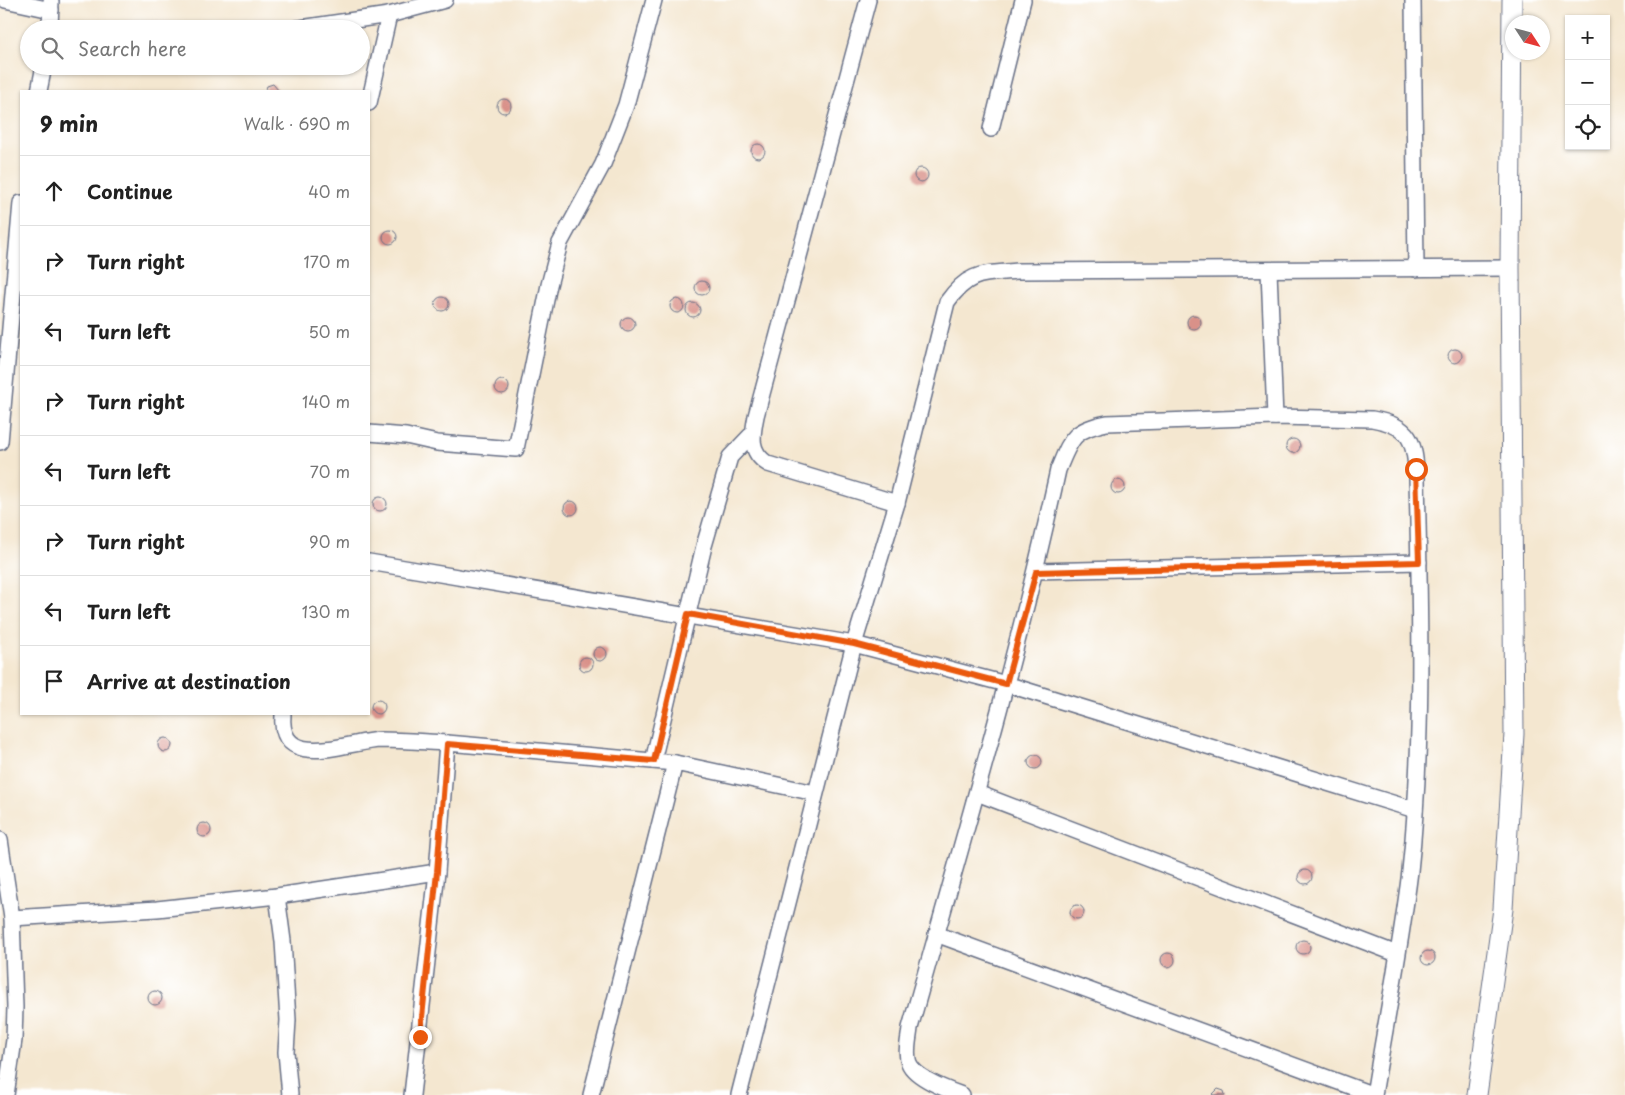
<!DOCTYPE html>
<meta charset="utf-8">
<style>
body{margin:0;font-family:"Playpen Sans",sans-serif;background:#f6f6f6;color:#222}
.controls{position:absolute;right:15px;top:15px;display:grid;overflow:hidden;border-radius:0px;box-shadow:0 1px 4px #0004}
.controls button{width:45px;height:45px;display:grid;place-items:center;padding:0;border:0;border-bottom:1px solid #e0e0e0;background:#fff;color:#222;font:25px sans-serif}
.compass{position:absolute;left:1505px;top:15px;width:45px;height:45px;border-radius:50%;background:#fff;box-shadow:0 1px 4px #0004;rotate:126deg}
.stop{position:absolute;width:15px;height:15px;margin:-11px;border:4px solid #ea580c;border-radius:50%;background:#fff}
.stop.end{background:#ea580c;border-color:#fff;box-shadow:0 1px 5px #0008}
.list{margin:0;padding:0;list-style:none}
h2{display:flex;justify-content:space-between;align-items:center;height:65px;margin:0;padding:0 20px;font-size:21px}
h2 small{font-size:16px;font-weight:400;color:#767676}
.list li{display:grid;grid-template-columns:32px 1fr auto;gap:15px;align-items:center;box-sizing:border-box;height:70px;padding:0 20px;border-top:1px solid #e0e0e0}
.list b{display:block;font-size:19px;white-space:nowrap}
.list em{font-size:16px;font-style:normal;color:#767676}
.icon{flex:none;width:28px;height:28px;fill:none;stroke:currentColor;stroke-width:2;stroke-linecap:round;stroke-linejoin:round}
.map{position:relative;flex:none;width:1625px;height:1095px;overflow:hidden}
.search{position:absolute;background:#fff;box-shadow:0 1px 4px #0004;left:20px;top:20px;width:350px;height:55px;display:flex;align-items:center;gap:12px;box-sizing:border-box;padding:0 18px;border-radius:28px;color:#767676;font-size:19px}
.panel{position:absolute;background:#fff;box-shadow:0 1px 4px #0004;left:20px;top:90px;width:350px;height:625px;border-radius:0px}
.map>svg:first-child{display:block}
</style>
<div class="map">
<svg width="1625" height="1095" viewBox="0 0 1625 1095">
<rect width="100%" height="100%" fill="#fff"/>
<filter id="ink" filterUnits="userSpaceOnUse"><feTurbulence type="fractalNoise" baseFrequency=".02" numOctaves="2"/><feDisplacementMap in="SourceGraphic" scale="10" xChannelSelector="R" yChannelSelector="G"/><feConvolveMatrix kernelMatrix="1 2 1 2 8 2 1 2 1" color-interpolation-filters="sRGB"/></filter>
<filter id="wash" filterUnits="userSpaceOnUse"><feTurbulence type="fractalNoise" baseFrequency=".0096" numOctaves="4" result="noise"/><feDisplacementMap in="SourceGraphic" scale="20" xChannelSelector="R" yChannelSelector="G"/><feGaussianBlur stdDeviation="1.12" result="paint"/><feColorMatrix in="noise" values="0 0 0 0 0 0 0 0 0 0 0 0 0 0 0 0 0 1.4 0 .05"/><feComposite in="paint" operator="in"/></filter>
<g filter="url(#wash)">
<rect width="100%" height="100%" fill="#f4e7d0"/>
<g id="blocks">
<g fill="#d99189">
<polygon points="273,84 279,91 265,91 267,86"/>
<circle cx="504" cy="106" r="7"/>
<circle cx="758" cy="151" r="7"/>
<circle cx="921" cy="175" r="7"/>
<circle cx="390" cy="237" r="7"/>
<circle cx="702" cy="288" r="7"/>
<circle cx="442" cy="304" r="7"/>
<circle cx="677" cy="306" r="7"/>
<circle cx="693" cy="310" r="7"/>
<circle cx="1194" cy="322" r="7"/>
<circle cx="628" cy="324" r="7"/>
<circle cx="1455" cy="356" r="7"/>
<circle cx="502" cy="387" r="7"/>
<circle cx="1293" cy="446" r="7"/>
<circle cx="1118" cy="487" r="7"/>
<circle cx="380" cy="504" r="7"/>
<circle cx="571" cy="508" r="7"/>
<circle cx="600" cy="654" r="7"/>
<circle cx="586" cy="664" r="7"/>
<circle cx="378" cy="707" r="7"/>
<circle cx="165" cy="745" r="7"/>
<circle cx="1035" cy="762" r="7"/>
<circle cx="204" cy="830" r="7"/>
<circle cx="1305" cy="877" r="7"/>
<circle cx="1077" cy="912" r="7"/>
<circle cx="1303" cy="947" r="7"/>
<circle cx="1428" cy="958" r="7"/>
<circle cx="1168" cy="960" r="7"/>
<circle cx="155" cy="998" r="7"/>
<polygon points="1218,1089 1224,1091 1225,1095 1212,1095"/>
</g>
</g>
</g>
<g filter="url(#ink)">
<use href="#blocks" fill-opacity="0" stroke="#676f86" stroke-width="1"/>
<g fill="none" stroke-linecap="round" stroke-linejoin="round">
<defs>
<g id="minor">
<polyline points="5,0 51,10"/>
<path d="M868 0 756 416C752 436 749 452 768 464L897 503"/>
<polyline points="1413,0 1416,269"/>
<polyline points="50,29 51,1"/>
<polyline points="294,29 389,15 445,0"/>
<polyline points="39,91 44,66"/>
<polyline points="369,103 389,15"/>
<polyline points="991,129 1023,0"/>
<polyline points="1269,271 1275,417"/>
<polyline points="369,433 406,436 437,443 516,449 549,285 560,243 603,164 626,105 654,0"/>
<polyline points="0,442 21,203"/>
<polyline points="369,562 854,644 1006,684 1415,810"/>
<polyline points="1036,571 1419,562"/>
<path d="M283 714C278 773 349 741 381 740 403 740 425 742 447 743"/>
<polyline points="653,761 704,546 723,481 730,457 752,434"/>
<polyline points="977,793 1397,954"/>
<polyline points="0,840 12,918 15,1007 14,1040 6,1095"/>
<polyline points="277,896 283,941 288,1020 286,1052 290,1095"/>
<polyline points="12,918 157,909 277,896 437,872"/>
<polyline points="936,934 1374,1095"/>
<polyline points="412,1095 437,872 447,743 675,763"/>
<polyline points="591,1095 675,763 815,793"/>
<path d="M739 1095 854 644 897 503 947 302C969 271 983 274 1018 271L1510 268"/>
<path d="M962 1095C948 1090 915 1078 909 1063 905 1053 909 1039 910 1028 962 843 1017 659 1058 470 1071 439 1072 430 1107 423L1275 417 1372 419C1412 426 1414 441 1417 478 1420 609 1424 740 1410 871 1401 946 1386 1021 1374 1095"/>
</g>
<polyline id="tertiary" points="1477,1095 1503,909 1514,734 1510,268 1512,0"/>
</defs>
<use href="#minor" stroke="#676f86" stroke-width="18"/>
<use href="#tertiary" stroke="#676f86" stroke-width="21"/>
<use href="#minor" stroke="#fff" stroke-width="15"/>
<use href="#tertiary" stroke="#fff" stroke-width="19"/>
</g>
</g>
<g fill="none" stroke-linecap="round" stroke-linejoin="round" filter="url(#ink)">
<polyline stroke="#ea580c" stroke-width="6" points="420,1037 437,872 447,744 654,761 688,614 854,644 1006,684 1036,572 1419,562 1416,469"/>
</g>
</svg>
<div class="controls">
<button>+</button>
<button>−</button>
<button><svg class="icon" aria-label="locate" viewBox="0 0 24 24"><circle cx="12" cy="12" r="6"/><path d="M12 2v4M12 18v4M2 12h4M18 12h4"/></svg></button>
</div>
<svg class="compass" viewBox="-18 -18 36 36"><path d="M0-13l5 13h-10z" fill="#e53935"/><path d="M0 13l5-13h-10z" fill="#767676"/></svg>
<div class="stop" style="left:1416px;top:469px"></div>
<div class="stop end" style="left:420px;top:1037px"></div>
<div class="search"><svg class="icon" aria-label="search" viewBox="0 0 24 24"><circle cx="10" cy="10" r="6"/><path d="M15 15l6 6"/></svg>Search here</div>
<section class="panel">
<h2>9 min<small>Walk · 690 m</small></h2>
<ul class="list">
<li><svg class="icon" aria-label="ahead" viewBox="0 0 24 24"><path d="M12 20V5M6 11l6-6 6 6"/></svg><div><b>Continue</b></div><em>40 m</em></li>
<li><svg class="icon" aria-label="right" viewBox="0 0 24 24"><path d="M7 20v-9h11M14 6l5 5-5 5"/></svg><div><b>Turn right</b></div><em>170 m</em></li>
<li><svg class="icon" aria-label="left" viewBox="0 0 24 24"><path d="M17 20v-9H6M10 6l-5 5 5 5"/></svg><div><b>Turn left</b></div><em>50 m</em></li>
<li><svg class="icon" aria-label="right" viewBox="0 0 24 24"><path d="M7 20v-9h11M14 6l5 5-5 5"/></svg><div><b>Turn right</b></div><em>140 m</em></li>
<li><svg class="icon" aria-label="left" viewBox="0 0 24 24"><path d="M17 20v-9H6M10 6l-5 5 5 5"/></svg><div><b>Turn left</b></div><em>70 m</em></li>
<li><svg class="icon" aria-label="right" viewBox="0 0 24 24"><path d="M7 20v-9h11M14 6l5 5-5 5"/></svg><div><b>Turn right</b></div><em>90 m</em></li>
<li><svg class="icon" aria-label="left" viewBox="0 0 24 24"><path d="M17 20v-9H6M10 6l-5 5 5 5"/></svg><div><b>Turn left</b></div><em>130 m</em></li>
<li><svg class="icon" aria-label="arrive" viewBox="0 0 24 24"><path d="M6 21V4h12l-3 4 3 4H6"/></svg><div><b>Arrive at destination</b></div></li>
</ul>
</section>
</div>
